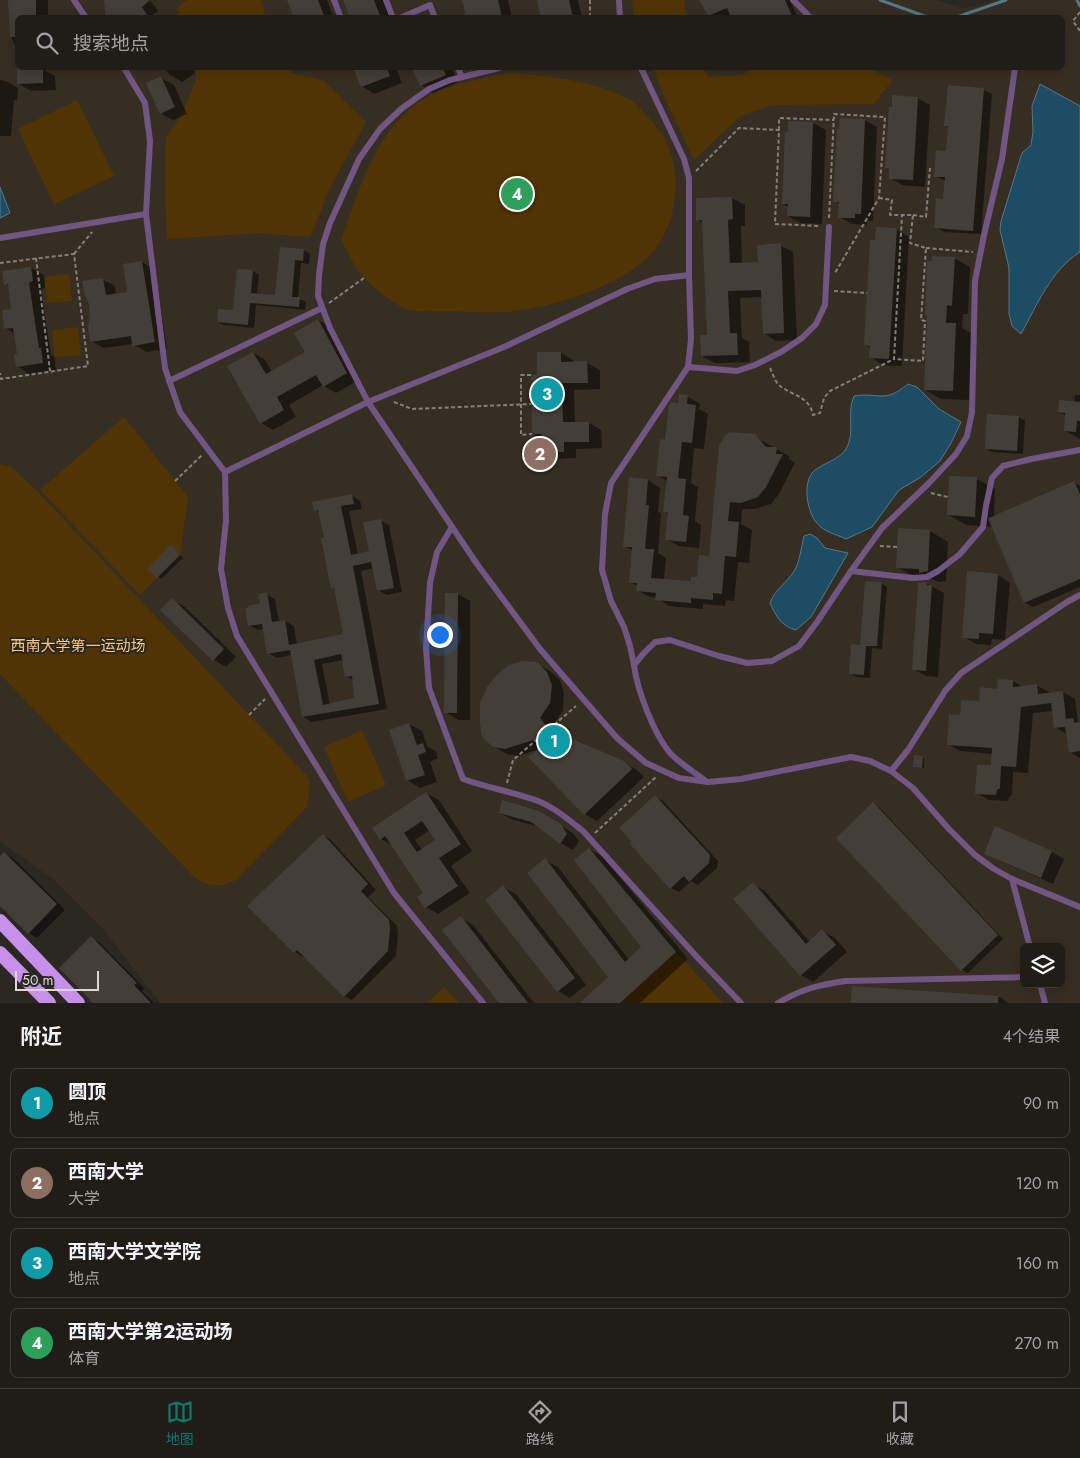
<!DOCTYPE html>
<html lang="zh">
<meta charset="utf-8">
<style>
body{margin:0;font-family:Jost,"Noto Sans SC",sans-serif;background:#282622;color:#f1f3f6}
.controls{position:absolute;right:15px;bottom:15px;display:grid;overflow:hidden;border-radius:8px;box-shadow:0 2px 12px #0003}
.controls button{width:45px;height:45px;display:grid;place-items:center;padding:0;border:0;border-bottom:1px solid #3d3b38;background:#201d19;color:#f1f3f6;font:25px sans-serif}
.scale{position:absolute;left:15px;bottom:12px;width:84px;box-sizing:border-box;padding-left:5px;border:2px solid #dcd9d5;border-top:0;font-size:14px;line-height:18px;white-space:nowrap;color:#dcd9d5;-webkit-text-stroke:4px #2b2721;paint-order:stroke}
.you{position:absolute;left:439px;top:634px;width:18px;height:18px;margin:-12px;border:4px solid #fff;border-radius:50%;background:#1a73e8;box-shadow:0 0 0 8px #1a73e833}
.badge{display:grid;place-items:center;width:32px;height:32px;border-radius:50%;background:#0f766e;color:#fff;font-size:16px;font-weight:700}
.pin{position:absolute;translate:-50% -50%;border:2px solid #fff;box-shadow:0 1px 5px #0006}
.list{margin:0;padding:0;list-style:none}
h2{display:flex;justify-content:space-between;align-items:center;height:65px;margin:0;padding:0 20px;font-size:21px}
h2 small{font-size:16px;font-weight:400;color:#a2a2a2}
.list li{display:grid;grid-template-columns:32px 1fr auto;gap:15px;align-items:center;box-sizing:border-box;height:70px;margin:0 10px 10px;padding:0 10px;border:1px solid #3d3b38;border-radius:8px}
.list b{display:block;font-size:19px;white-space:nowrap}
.list p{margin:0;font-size:16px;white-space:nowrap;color:#a2a2a2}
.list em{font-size:16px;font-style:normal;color:#a2a2a2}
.icon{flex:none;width:28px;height:28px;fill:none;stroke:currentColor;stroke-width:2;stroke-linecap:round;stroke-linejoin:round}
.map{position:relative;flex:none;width:1080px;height:1003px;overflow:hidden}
.search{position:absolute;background:#201d19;box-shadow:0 2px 12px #0003;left:15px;right:15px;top:15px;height:55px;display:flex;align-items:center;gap:12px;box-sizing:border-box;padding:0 18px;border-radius:8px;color:#a2a2a2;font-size:19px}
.sheet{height:385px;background:#201d19}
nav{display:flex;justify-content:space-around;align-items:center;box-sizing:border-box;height:70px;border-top:1px solid #3d3b38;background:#201d19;font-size:14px;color:#a2a2a2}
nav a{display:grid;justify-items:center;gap:2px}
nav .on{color:#0f766e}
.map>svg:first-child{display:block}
</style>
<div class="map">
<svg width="1080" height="1003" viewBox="0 0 1080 1003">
<rect width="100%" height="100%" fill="#2b2721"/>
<path fill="#372e23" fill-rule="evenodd" d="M0 0H935L964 8 989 3 992 0H1080V1003H160L105 931 54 880 0 841ZM18 18H1062V68H18ZM1024 947H1061V984H1024Z"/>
<g fill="#513403">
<polygon points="187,0 261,0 266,17 181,17 176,9"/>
<polygon points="633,0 684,0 686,17 635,17 632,7"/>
<polygon points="196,68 289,68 292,73 323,80 366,122 331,186 310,237 258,233 167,239 165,182 166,137 181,116 196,80"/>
<polygon points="653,68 703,68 709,77 742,75 753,68 869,68 892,80 874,104 771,105 739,117 694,160 667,103"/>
<path d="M511 73C551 76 597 81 632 101 637 104 641 110 645 114 669 138 678 163 675 196 673 218 663 245 645 260 611 289 550 308 506 312 487 313 468 312 449 311 437 311 414 313 404 308 390 301 376 290 365 279 355 269 348 252 341 240 361 187 376 124 431 95 455 82 485 78 511 73Z"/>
<polygon points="77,100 114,176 54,204 18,129"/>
<polygon points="69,274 72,301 47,303 45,277"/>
<polygon points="78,327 81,355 55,357 52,330"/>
<polygon points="124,417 188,497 180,555 140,595 40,490"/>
<path d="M0 464 11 467 35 489 308 777 310 786 307 807 236 880C219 888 210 887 194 877L0 674Z"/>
<polygon points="362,730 386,785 348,802 324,747"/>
<polygon points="676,952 723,1003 620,1003"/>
<polygon points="444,987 459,1003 427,1003"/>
</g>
<g fill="#1c4d64" stroke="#567786">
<path d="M1040 84 1080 106V252C1051 270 1037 305 1021 334L1012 326 1009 314V268L1000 230 1001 221 1022 153 1031 145 1033 132 1032 106Z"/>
<polygon points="0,187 10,213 0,218"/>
<path d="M908 384 917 387 939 409 961 422 951 443 940 461 921 477 899 490 872 527 846 539C836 534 823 532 816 522 807 511 802 482 814 471 823 463 839 460 846 449 856 433 846 413 854 396 880 392 884 404 908 384Z"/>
<path d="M810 534 817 538 825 548 848 553 811 617 796 630C781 626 776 616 770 603 775 589 787 583 794 571 800 562 801 547 804 536Z"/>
</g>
<g fill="#0007" fill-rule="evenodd">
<polygon points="10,0 48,0 48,18 18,18 18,52 11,36"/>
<polygon points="105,0 150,0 158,11 153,15 155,18 107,18 105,9"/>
<polygon points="288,0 327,0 334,18 295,18"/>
<polygon points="344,0 383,0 390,18 351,18"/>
<polygon points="463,0 508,0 512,18 468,18"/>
<polygon points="538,0 578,0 582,18 543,18"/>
<polygon points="702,0 790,0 798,18 712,18 709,16"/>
<polygon points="18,68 45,68 46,71 55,76 56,90 31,91 19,84"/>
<polygon points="164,68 191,68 195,73 182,82 170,75"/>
<polygon points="354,68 396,68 402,83 374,94 362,86"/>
<polygon points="413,68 452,68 458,82 433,93 421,85"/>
<polygon points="161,78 174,85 187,114 173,120 160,113"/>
<polygon points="0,80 6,81 18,88 17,101 14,100 11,136 0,136"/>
<polygon points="983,89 992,94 981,234 944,232 936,227 944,200 946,181 935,176 947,152 949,128 945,125"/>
<polygon points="917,98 930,105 925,187 902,185 890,178 890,169 886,167"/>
<polygon points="865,120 877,127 873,221 867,220 867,225 852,224 839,217 840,204 835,201"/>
<polygon points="789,122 813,123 826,130 822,224 801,223 788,216 789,207 783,204"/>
<polygon points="732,198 745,205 745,226 741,226 742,264 759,263 780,245 793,252 797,340 776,341 764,333 762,297 740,298 742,338 749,342 750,362 715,363 702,356 708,336 703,223 698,220"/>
<polygon points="896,229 909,237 902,366 883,365 870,357 871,348 865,345 876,241"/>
<polygon points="281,248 304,250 310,254 309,264 301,263 298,298 306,302 305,310 256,305 254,328 224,325 218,322 234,312 253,271 259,275 257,295 277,297"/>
<polygon points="954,258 970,267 968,314 963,314 962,328 972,334 969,400 941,399 925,390 929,317 926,316"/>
<polygon points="142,262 155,270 167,349 146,352 133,344 104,348 91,341 102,279 115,286 116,295 128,293"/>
<polygon points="31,268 44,275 45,288 41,289 51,355 54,356 56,370 29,374 17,366 18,355 15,334 5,328 13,310 9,286 6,284"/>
<polygon points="318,320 331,327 359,380 336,393 323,385 289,405 296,417 273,430 261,423 253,353 265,360 272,372 306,352"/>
<polygon points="561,353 573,360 573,363 587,363 600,370 600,389 574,390 575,423 589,423 601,430 602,448 576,449 576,458 555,459 542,452 542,439 533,434 538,377"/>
<polygon points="1075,395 1080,395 1080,439 1065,431 1066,416 1059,412 1074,402"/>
<polygon points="687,396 700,404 699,409 708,414 704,449 694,448 691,483 698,487 695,521 701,525 699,548 679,546 666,539 669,514 665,511 667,481 658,475 666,441 679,404"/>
<polygon points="1019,417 1025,421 1023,454 992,452 986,449"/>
<polygon points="750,434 789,456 789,459 795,463 779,494 771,504 755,509 742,509 741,524 752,530 749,563 738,562 734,601 726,600 725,606 703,604 703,609 669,606 657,598 650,597 637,590 638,586 630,582 633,551 624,546 648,480 660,488 658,512 661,513 658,553 666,558 664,580 692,583 698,579 710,558"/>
<polygon points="977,479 995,489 994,517 1074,483 1080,486 1080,587 1033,607 1025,603 994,527 967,525 948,515"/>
<path d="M352 496 360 501 362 509 349 511 358 555 370 552 380 520 389 525 402 592 387 595 378 590 374 568 361 571 387 709 312 722 303 717 292 655 277 658 268 653 264 629 258 630 249 625 266 594 275 599 279 622 285 621 294 626 297 644 344 635 336 590 332 588 320 513 315 510ZM343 660 346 676 353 680 356 700 330 705 322 664Z"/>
<polygon points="930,531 948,542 946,581 939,582 932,579 916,578 897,567"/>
<polygon points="171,546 183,558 161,579 149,569"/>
<polygon points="998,575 1010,583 1005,640 992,639 991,645 976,644 964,637"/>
<polygon points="881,583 887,587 882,649 872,648 870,678 856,677 850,673 861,646"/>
<polygon points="926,583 944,593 938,677 926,676 913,669"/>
<polygon points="458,594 470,601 470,720 458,720 445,712"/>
<polygon points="172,600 185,607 236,657 226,667 214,660"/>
<polygon points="537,664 550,671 560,680 564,693 563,711 552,726 560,735 624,763 637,770 644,777 597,821 585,814 530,757 540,749 518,756 507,754 493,746"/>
<polygon points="1013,681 1023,687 1036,685 1049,692 1049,694 1063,692 1075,699 1078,722 1080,723 1080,758 1070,752 1068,735 1055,727 1053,711 1033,713 1028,773 1013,772 1012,795 1009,797 1008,801 989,800 976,793 992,767 993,754 960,751 948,744 961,716"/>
<polygon points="409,724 422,731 427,746 436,751 438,758 430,762 437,782 420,788 407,780"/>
<polygon points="923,757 924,758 924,768 914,767"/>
<path d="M426 793 439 800 472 851 451 866 470 893 438 914 426 907 424 893 393 846 381 839ZM430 830 436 841 422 850 415 840Z"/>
<polygon points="655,796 663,801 718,861 717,868 698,885 691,881 679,892 671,888"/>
<polygon points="873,804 879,807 1003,939 968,973 962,970"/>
<polygon points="539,812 573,833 579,841 573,850 561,843 540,827 513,820 500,813"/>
<polygon points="323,835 331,840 376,890 368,897 397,926 398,934 396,956 352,1000 344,996 305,955 303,957 295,952"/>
<polygon points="589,849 602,856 688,959 640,1003 582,1003 610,977 545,860 558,867 629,960 643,948"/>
<polygon points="1052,852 1064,859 1053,884 998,860 985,853"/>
<polygon points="5,854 13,858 65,910 37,938 29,933 0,904 0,858"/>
<polygon points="753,884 765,891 810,942 822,931 835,938 847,952 813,982 801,975"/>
<polygon points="503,887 516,894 586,985 570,998 558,991"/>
<polygon points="461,918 473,925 534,1003 500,1003 444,930"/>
<polygon points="91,938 99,942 144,988 142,991 154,1003 94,1003 60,968"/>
<polygon points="854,987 1000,997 1008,1003 852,1003"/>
</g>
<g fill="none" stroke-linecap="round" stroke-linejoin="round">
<g stroke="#567786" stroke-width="3">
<polyline points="880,0 930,18"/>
<polyline points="1077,0 1080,6"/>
<polyline points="954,18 1006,0"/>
</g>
</g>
<g fill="#433e38" fill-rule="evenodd">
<polygon points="8,0 36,0 36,18 18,18 18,37 10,37"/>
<polygon points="104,0 150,0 142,7 149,18 106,18"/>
<polygon points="287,0 318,0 325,18 294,18"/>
<polygon points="343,0 374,0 381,18 350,18"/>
<polygon points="462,0 498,0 502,18 467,18"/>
<polygon points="537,0 569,0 573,18 541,18"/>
<polygon points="699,0 785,0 793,18 731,18 727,8 708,16"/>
<polygon points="17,68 43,68 43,83 17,84"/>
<polygon points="353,68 387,68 390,76 361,87"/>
<polygon points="412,68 443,68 446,75 420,86"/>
<polygon points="161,76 175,107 160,114 146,83"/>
<polygon points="948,85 984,88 973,231 934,228 936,198 943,199 945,177 934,177 936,150 946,151 948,126 944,126"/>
<polygon points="892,95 918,97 913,180 889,179 889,168 885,168 889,107 892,107"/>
<polygon points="840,118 865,119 861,214 855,214 855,218 838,218 839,202 833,202 837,129 839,129"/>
<polygon points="788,121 813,122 810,217 787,216 788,204 782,204 785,132 788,132"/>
<polygon points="732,197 733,219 728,220 730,263 758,262 757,245 781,243 784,333 763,334 761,290 728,291 730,333 737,333 738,355 701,356 700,335 707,335 702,220 696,221 696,198"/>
<polygon points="876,227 897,228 889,359 869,358 870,346 864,345 870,240 875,240"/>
<polygon points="280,247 304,249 303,261 295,260 292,297 300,297 299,307 250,303 248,325 217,322 218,309 233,310 237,269 253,270 251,293 275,295"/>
<polygon points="932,256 955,257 952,306 947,305 946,323 956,323 953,391 924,390 927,316 925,316 927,261 932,261"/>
<polygon points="142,261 155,342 132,346 131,336 90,342 88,327 90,315 89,304 84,292 82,281 103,278 106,295 127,292 123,264"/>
<polygon points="31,267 33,281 29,283 39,348 41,348 43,363 16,367 14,354 17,354 13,328 4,329 2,310 11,309 8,284 4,285 2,271"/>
<polygon points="318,319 347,373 323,387 316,375 277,397 284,410 260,424 227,366 253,352 266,374 305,352 294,333"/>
<polygon points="537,352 561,352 561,362 587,361 588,383 562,383 563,422 589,422 589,442 564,442 564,452 541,452 541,434 532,434 531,375 537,375"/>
<polygon points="679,394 688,395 687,404 696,405 692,443 682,442 678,478 686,479 683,515 689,516 686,542 665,540 668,512 663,512 667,477 656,476 660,439 665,440 669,405 671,402 678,403"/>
<polygon points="1059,400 1080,402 1080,421 1077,421 1076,432 1064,431 1065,413 1058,412"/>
<polygon points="987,414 1019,416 1017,451 985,449"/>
<polygon points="730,432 755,434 766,447 777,447 776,454 783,454 766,487 758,497 741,503 730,502 728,521 739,522 736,557 725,556 722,594 713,593 713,600 691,598 691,603 655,600 656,593 636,591 637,583 629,583 632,547 623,547 629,477 648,479 646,505 649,505 645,549 654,549 651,578 691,581 691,577 697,577 699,555 709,556 719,446 725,435"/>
<polygon points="949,476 977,477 975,517 947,515"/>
<polygon points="1074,481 1080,494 1080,579 1024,603 989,521 989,518"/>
<path d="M352 494 354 504 341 506 351 555 369 551 363 522 381 519 394 588 377 591 371 562 353 566 379 704 302 717 290 650 267 654 262 624 248 626 245 609 250 605 260 604 258 594 267 592 272 622 285 620 289 645 343 634 334 588 331 589 321 538H324L318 510 314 511 312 502ZM341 654 345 677 352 676 354 698 323 705 314 660Z"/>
<polygon points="898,528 930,530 928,571 919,573 919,569 896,568"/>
<polygon points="171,544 180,555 157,578 147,569"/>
<polygon points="967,571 998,574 993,634 979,633 979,639 962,638"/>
<polygon points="865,581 882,582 877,646 866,646 864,675 849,674 851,644 860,645"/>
<polygon points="927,582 927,585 932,585 926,671 912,670 918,583"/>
<polygon points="445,593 458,593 457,713 444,713"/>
<polygon points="172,598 224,649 213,661 160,610"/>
<polygon points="524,661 537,662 547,672 552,685 550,703 540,718 553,734 505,749 493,747 482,737 480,723 480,703 487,687 497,675 509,665"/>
<polygon points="998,679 1013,680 1013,687 1037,684 1038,694 1063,691 1066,719 1073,718 1074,723 1080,722 1080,751 1069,753 1065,727 1054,728 1051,703 1021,707 1016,767 1001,766 1000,788 997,790 996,795 975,794 977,765 991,765 992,748 947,745 949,714 960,715 961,700 979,701 980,687 997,689"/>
<polygon points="409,723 417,745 423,743 426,752 418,755 425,775 406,781 389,730"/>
<polygon points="558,733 624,761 632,769 584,815 528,757"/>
<polygon points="914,755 923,756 922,768 913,767"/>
<path d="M426 792 461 844 439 858 458 886 425 908 417 897 423 893 385 836 380 840 372 828ZM422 821 435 840 417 852 404 833Z"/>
<polygon points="655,795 710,855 709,863 689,882 684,876 670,889 630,844 632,842 619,828"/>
<polygon points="502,800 539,811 561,824 567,834 560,844 531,822 499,813"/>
<polygon points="873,802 998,935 961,971 836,838"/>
<polygon points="995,826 1052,851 1041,878 984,854"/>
<polygon points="323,834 368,884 361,891 389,920 390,929 388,951 344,997 297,950 294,953 247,906"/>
<polygon points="589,848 676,952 620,1003 580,1003 608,977 527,873 545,858 625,962 641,947 574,860"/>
<polygon points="4,852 57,904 28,934 0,906 0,856"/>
<polygon points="753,882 806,944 822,929 836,945 800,976 733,899"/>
<polygon points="503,885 575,978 557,992 485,900"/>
<polygon points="461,916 528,1003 499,1003 442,930"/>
<polygon points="91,936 137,983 134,985 151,1003 93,1003 59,968"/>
<polygon points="852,986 998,996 998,1003 851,1003"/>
</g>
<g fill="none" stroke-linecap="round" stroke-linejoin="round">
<g stroke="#83807b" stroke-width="2" stroke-dasharray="4 2.5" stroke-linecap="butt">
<polyline points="590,0 590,18"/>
<polyline points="1080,12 1073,21 1080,31"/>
<polyline points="779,130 779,118 834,120"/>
<polyline points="696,171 739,128 779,130 775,224 820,226"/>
<polyline points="879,198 892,200 890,215 913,215 910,243 926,248 921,320 925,321 923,361 894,359 902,215"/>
<polyline points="913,215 926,217 930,168"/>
<polyline points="829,218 834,114 885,117 879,198 835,273"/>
<polyline points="926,248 973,252"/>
<polyline points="74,254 92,232"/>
<polyline points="36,258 50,371"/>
<polyline points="0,263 74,254 88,366 1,379 0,373"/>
<polyline points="834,291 867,293"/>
<polyline points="329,303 364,278"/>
<path d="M770 368C773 374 775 382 780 386 792 395 810 397 813 415L820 413 824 398 830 391 894 359"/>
<polyline points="531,375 521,375 521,435 532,434"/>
<polyline points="394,402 412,409 531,404"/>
<polyline points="175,481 202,455"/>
<polyline points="931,493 948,497"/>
<polyline points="880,546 897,547"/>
<polyline points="249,715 265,699"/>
<polyline points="507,783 513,760 576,706"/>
<polyline points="595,833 656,777"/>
</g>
<g stroke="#715683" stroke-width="6">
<polyline points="74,0 86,18"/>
<polyline points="334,0 341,18"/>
<polyline points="386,0 393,18"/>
<polyline points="619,0 620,18"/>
<polyline points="793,0 811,18"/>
<polyline points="400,18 430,5 435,18"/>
<polyline points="124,68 145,103 150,141 146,214 165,368 180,412 225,472 226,520 221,569 228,608 237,636 394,893 483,1003"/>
<polyline points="458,68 462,77"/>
<polyline points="499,68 450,80 429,89 401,109 380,129 359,159 330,223 323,244 319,275 318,296 330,328 368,402 477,564 540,649 617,738 646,763 679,778 708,782 741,779 851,757 870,761 891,771 913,788 948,828 975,855 994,869 1012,879 1080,907"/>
<polyline points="0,238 146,214"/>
<polyline points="688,367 737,371 755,365 781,352 802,338 816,324 825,305 829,227"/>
<polyline points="169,381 322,308"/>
<polyline points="225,472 368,402 504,347 627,289 655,279 689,275 689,178 684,159 641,68"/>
<path d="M452 527 437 552 430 583 426 648 429 688 463 779C488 788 514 792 538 801 555 808 569 820 583 831L697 957 741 1003"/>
<polyline points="851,571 913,578 927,577 938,571 960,554 983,527 986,506 992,478 1003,466 1031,459 1080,450"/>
<polyline points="634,665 630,646 624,627 611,601 602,570 605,514 611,483 688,367 691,339 689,275"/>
<polyline points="891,771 908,750 945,691 961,673 1067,602 1080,595"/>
<path d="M707 782C697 774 678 762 670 753 654 734 637 690 634 665L643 654 655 642 670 640 719 656 747 663 772 661 799 646 817 622 851 571 882 528 929 483 956 454 967 436 972 412 975 281 984 235 1002 159 1015 68"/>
<polyline points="1012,879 1030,947"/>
<polyline points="1040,984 1045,1003"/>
<path d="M778 1003C801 989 819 985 845 981L1024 977"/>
</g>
<g stroke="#c68fe9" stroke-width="14">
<polyline points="0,921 78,1003"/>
<polyline points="0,953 49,1003"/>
</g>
</g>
<g text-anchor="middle" stroke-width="4" stroke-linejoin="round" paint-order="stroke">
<g font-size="15" fill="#fec87e" stroke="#2b2721">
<text x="78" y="651">西南大学第一运动场</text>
</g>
</g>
</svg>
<div class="controls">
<button><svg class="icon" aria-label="layers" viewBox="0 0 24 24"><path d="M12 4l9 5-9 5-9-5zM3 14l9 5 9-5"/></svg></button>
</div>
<div class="scale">50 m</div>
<div class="you"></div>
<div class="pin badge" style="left:554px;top:741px;background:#0f9aa8">1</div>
<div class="pin badge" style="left:540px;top:454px;background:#8d6e63">2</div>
<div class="pin badge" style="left:547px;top:394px;background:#0f9aa8">3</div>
<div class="pin badge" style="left:517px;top:194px;background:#2e9e5b">4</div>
<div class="search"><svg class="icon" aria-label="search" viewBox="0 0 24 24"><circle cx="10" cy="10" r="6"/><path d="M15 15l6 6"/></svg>搜索地点</div>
</div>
<section class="sheet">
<h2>附近<small>4个结果</small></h2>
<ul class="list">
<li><span class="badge" style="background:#0f9aa8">1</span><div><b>圆顶</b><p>地点</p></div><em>90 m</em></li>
<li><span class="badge" style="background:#8d6e63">2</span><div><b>西南大学</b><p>大学</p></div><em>120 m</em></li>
<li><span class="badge" style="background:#0f9aa8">3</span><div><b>西南大学文学院</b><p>地点</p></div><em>160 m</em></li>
<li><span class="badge" style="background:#2e9e5b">4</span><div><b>西南大学第2运动场</b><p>体育</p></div><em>270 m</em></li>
</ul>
</section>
<nav>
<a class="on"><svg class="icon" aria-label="map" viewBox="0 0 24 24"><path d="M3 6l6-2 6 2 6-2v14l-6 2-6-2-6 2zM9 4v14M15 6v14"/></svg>地图</a>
<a><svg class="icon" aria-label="directions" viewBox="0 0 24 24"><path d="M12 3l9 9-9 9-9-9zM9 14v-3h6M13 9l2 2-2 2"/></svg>路线</a>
<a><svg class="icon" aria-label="saved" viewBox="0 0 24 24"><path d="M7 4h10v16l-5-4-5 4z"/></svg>收藏</a>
</nav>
